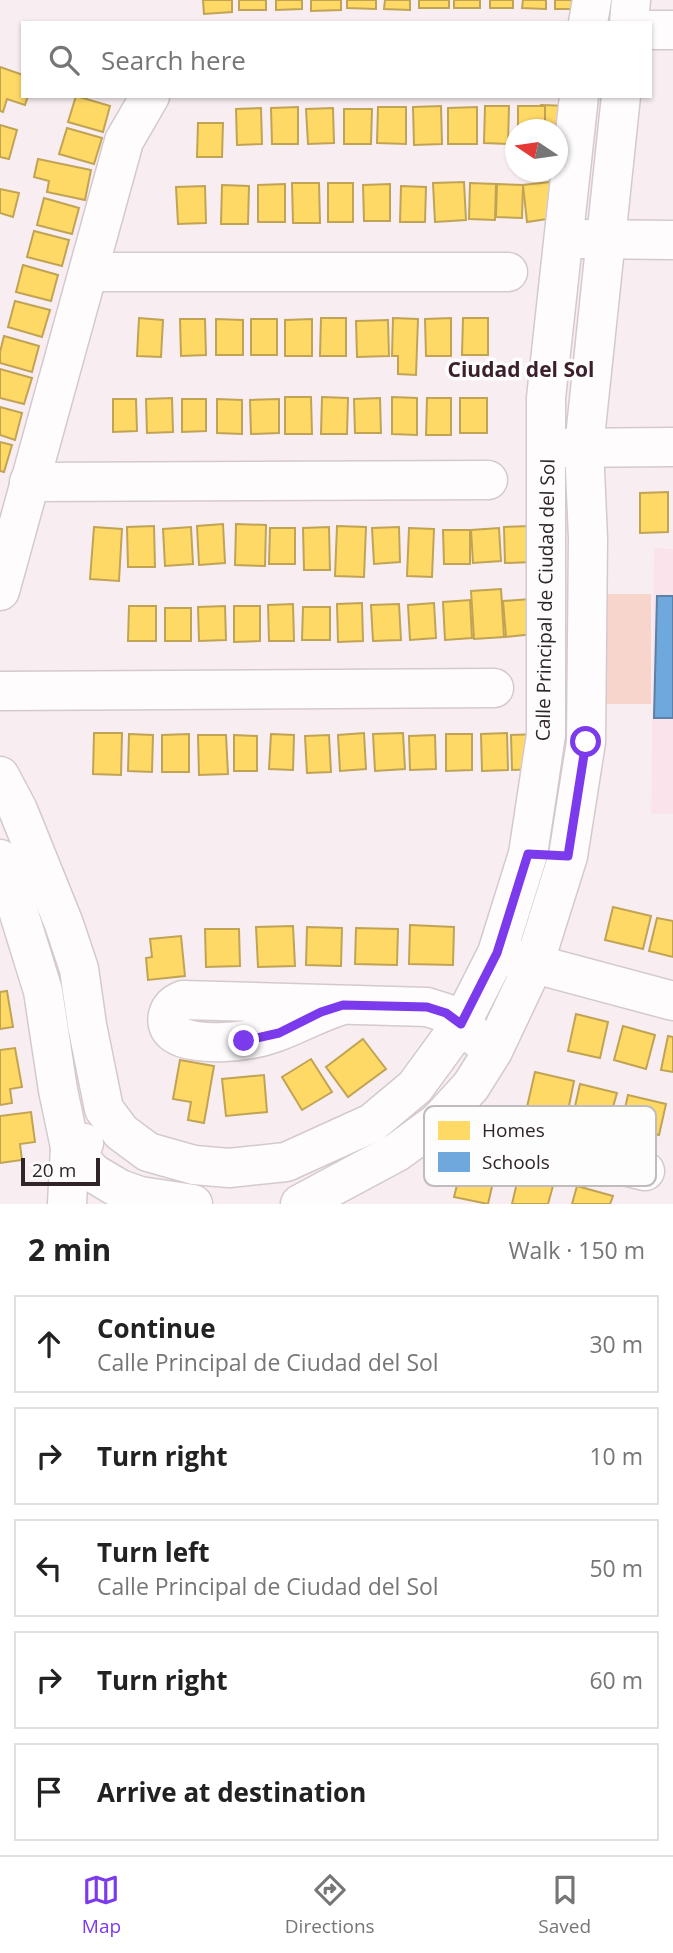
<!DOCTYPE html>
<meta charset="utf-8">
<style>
body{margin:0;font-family:"Open Sans",sans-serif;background:#f2f2f2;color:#222}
.compass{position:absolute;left:505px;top:119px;width:63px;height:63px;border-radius:50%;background:#fff;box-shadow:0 2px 5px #0004;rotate:283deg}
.scale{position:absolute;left:21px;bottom:18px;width:79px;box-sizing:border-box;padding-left:7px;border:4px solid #312429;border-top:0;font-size:19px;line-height:24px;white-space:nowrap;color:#312429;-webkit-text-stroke:5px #fdfdfd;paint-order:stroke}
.stop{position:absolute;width:21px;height:21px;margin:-16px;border:5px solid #7c3aed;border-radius:50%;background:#fff}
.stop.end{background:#7c3aed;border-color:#fff;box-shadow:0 2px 7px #0008}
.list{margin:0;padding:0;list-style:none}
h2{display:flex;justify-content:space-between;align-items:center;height:91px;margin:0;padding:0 28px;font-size:30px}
h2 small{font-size:23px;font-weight:400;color:#767676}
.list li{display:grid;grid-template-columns:46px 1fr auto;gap:21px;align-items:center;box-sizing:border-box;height:98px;margin:0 14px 14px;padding:0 14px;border:2px solid #e0e0e0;border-radius:0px}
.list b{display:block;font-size:26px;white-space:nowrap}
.list p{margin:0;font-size:23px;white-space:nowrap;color:#767676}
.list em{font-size:23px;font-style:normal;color:#767676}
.icon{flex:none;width:38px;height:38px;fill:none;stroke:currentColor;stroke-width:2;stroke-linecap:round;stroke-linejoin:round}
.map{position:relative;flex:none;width:673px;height:1204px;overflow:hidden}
.search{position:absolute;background:#fff;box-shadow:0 2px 5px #0004;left:21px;right:21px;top:21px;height:77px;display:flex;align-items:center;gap:18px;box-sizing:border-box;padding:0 24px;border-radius:0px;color:#767676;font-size:26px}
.sheet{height:651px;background:#fff}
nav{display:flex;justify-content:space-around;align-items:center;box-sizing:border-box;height:98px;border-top:2px solid #e0e0e0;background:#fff;font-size:19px;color:#767676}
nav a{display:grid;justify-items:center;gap:4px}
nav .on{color:#7c3aed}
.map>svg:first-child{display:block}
</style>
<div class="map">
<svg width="673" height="1204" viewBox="0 0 673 1204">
<rect width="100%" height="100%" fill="#f8eef2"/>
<polygon fill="#fbe3ec" points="654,548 673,549 673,814 651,814"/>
<polygon fill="#f7d5cd" points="607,594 651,594 651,704 606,704"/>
<g fill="#ffd966" stroke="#c1a354" stroke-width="2">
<polygon points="203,0 232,0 232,12 204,14"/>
<rect x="239" y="0" width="27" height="10"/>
<polygon points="276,0 302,0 302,9 276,10"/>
<polygon points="311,0 341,0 341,10 311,11"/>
<polygon points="347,0 376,0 376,9 347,8"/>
<polygon points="385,0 410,0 410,10 384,9"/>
<rect x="419" y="0" width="30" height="8"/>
<rect x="454" y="0" width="26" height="8"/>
<rect x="490" y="0" width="23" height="8"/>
<polygon points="523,0 546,0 546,9 522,8"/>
<rect x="555" y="0" width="26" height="9"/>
<polygon points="0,67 23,75 23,96 28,96 25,105 7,99 3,112 0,111"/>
<polygon points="76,96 110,106 103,132 68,122"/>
<polygon points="541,105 567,106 558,130 540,130"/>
<polygon points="441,106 442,144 414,145 413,107"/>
<polygon points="485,106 509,106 508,144 484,143"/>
<rect x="518" y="106" width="27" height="24"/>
<polygon points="298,107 298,144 272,144 271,108"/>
<polygon points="378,107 406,107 406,144 377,143"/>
<polygon points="477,107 477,144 448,144 448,108"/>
<polygon points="261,108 262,144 237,145 236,109"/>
<polygon points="333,108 334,143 308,144 306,109"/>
<polygon points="344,109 372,109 371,144 344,144"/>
<polygon points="198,123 223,123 222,157 197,157"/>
<polygon points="0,125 17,130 9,159 0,157"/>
<polygon points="67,128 102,138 94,164 59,154"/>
<polygon points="38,159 91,170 85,200 47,192 49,181 34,177"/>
<polygon points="464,182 466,220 435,222 433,183"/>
<polygon points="550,182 554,218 527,222 523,185"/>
<polygon points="292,183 319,183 320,223 293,223"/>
<rect x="328" y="183" width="25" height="39"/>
<polygon points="470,183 496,184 495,220 469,219"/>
<polygon points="285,184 285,222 258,222 258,185"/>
<polygon points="390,184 390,221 364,221 363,185"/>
<polygon points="497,184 523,185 522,218 496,217"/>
<polygon points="222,185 249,186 248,224 221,224"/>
<polygon points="205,186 206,223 178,224 176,187"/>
<polygon points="401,186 426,187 425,222 400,222"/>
<polygon points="0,189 19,193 13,217 0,213"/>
<polygon points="44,198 79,208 72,234 37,225"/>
<polygon points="34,231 69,240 62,266 27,257"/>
<polygon points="23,265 58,275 51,301 16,292"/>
<polygon points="15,301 50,310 42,337 8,327"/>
<polygon points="139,318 163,320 161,357 137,356"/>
<polygon points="321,318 346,318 346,356 320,356"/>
<polygon points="393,318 418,319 416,375 398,374 398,356 392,356"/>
<polygon points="451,318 451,356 426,356 425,319"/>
<polygon points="463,318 488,318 488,355 462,355"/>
<polygon points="180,319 205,319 206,355 181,356"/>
<polygon points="216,319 243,320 243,355 216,355"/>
<rect x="251" y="319" width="26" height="36"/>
<polygon points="312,319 312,356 285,356 285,320"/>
<polygon points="388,320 389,356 357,357 356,321"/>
<polygon points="4,336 39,346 32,372 0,363 0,352"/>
<polygon points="0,369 32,378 24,404 0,398"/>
<polygon points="285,397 311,397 312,434 285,434"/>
<polygon points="322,397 348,398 347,434 321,434"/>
<polygon points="392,397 417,398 417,435 392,434"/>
<polygon points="172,398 173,432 147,433 146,399"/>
<polygon points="380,398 381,433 355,433 354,399"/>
<polygon points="427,398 451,398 451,435 426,435"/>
<rect x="460" y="398" width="27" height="35"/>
<polygon points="113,399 136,399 137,431 113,432"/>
<polygon points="182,399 206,399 206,431 182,432"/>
<polygon points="217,399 242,400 242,434 217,433"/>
<polygon points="279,399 279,433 251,434 250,400"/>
<polygon points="0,407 22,413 15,440 0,435"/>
<polygon points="0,442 12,445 4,472 0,471"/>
<polygon points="668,492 668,532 640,533 640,493"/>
<polygon points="223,524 225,563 199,565 197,526"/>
<polygon points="236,524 266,525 265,566 235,565"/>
<polygon points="154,526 155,567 128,567 127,527"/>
<polygon points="337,526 366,527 364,577 335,576"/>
<polygon points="531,526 532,562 505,563 504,527"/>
<polygon points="94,527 122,529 119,581 90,579"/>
<polygon points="191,527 193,564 165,566 163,529"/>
<polygon points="329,527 330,570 304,570 303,528"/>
<polygon points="399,527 400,562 374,564 372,528"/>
<polygon points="270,528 295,528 295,564 269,564"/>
<polygon points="409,528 434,529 432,577 407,576"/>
<polygon points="499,528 501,561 473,563 471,530"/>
<polygon points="443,530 470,530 470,564 444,564"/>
<polygon points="501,589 504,637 474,639 471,591"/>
<polygon points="530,599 533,634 506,637 503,601"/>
<polygon points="470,600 472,638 445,640 443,602"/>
<polygon points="362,603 363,641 338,642 337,604"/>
<polygon points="434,603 436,638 410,640 408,605"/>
<polygon points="293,604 294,641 269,641 268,605"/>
<polygon points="399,604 401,640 373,641 371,605"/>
<polygon points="129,606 156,606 156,641 128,641"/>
<polygon points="225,606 226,640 199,641 198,607"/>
<polygon points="234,606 260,606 260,641 234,642"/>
<polygon points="303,607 330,607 330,640 302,640"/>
<rect x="165" y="608" width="26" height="33"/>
<polygon points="94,733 122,733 121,775 93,774"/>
<polygon points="364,733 366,769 340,771 338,735"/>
<polygon points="403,733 405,769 375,771 373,734"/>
<polygon points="507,733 508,770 482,771 481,734"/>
<polygon points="129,734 153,735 152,772 128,771"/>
<polygon points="189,734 189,772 162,772 162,735"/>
<polygon points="271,734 294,735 293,770 269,769"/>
<polygon points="446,734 472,734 472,770 446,771"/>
<polygon points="539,734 541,769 512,770 511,735"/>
<polygon points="198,735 226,735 228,774 199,775"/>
<polygon points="234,735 257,736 257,771 234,771"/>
<polygon points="329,735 331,772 307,773 305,736"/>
<polygon points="435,735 436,769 410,770 409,736"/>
<polygon points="613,907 651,916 643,949 605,940"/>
<polygon points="657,918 673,921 673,957 649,951"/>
<polygon points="410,925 454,927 453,965 409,964"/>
<polygon points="293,926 295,966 258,967 256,927"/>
<polygon points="307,927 342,928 341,966 306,965"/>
<polygon points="356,928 398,929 397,965 355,964"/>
<polygon points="205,929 239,929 240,966 206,967"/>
<polygon points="181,936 185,976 148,980 146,958 152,957 150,939"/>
<polygon points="7,991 13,1027 0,1029 0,992"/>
<polygon points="576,1014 608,1022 600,1058 568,1051"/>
<polygon points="623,1026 655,1035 646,1069 614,1060"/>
<polygon points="668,1036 673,1037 673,1072 661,1070"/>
<polygon points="363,1039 386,1069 348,1097 326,1067"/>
<polygon points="15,1048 22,1087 10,1089 12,1103 0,1105 0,1050"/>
<polygon points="311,1059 332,1092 302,1110 282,1077"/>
<polygon points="180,1060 214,1066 204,1123 188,1120 191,1102 173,1099"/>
<polygon points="535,1072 574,1081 567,1116 527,1107"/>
<polygon points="264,1075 267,1112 226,1116 222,1079"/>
<polygon points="580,1084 617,1093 608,1124 573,1115"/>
<polygon points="628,1095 666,1104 659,1135 621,1126"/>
<polygon points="31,1112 35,1142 20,1144 22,1160 0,1163 0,1116"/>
<polygon points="463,1161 496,1169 488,1204 454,1197"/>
<polygon points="519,1174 554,1182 548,1204 512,1204"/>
<polygon points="577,1186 613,1196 610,1204 572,1204"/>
</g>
<polygon fill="#6fa8dc" stroke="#5c80a6" stroke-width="2" points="657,596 673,596 673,718 654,718"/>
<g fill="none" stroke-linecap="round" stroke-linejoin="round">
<defs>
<g id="minor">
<polyline points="588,23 592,0"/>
<polyline points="629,23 631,0"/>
<polyline points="650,30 673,30"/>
<polyline points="580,239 673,240"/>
<polyline points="89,272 508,272"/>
<polyline points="559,448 673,447"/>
<polyline points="29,482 488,480"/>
<polyline points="0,591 124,141 150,96"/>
<polyline points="0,691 494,688"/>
<polyline points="0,776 18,810 64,924 79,969 87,1025 104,1109 121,1132 148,1152 194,1165 229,1168 286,1162 372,1123 415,1087 461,1024 497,953 528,854 546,735 546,398 579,96"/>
<polyline points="0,859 7,875 43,991 58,1090 70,1147 93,1173 120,1189 140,1196 193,1204"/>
<polyline points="509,957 673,1001"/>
<path d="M343 1005C309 1015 280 1036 245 1040 227 1043 160 1048 168 1015 170 1007 175 1003 183 1000L427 1007 446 1013 481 1041"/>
<polyline points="438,1122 645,1171"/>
<polyline points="67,1204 70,1147 84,1143"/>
<polyline points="300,1204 397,1152 438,1122 471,1086 493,1051 534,964 568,856 586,742 588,538 584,447 621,96"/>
</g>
</defs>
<use href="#minor" stroke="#d4c9ce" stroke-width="41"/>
<use href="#minor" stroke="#fefcfd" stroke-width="38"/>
</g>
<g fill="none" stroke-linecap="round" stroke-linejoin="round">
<polyline stroke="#7c3aed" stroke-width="9" points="244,1041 279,1033 321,1012 343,1005 427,1007 446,1013 461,1024 497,953 528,854 568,856 586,742"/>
</g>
<g text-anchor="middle" stroke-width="7" stroke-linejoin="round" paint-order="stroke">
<g font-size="19" fill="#312429" stroke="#fdfdfd">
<text transform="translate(545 600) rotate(-89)" y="7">Calle Principal de Ciudad del Sol</text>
</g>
<g font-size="21" font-weight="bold" fill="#3b1f2b" stroke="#fdfdfd">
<text x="521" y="377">Ciudad del Sol</text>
</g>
</g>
<rect x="424" y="1106" width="232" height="80" rx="10" fill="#fdfdfd" stroke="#c0bcbd" stroke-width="2"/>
<rect x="438" y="1121" width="32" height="19" fill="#ffd966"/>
<rect x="438" y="1152" width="32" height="20" fill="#6fa8dc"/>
<g font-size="19" fill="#312429">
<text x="482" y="1137">Homes</text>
<text x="482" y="1169">Schools</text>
</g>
</svg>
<svg class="compass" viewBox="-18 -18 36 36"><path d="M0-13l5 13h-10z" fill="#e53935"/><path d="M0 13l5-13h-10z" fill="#767676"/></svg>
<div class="scale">20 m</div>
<div class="stop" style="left:586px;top:742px"></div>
<div class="stop end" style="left:244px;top:1041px"></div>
<div class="search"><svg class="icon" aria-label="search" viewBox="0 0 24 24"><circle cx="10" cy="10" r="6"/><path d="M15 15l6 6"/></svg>Search here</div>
</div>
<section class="sheet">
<h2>2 min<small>Walk · 150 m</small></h2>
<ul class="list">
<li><svg class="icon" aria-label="ahead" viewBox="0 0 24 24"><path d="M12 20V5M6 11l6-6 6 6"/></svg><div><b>Continue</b><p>Calle Principal de Ciudad del Sol</p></div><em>30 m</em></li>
<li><svg class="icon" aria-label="right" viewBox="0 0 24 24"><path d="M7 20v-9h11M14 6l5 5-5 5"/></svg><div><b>Turn right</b></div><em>10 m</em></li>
<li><svg class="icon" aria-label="left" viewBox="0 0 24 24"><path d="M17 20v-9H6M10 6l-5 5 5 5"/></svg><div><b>Turn left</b><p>Calle Principal de Ciudad del Sol</p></div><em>50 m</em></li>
<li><svg class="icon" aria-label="right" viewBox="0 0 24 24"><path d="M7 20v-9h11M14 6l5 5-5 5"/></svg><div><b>Turn right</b></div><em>60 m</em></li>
<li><svg class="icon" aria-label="arrive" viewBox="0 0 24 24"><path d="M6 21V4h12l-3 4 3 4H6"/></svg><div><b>Arrive at destination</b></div></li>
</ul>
</section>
<nav>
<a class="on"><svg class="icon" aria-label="map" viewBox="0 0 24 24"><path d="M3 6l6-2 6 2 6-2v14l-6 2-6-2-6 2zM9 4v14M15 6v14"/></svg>Map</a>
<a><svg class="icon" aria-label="directions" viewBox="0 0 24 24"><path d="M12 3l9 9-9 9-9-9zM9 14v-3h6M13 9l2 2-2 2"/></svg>Directions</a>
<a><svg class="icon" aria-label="saved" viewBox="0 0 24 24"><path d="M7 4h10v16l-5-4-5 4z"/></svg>Saved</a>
</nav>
